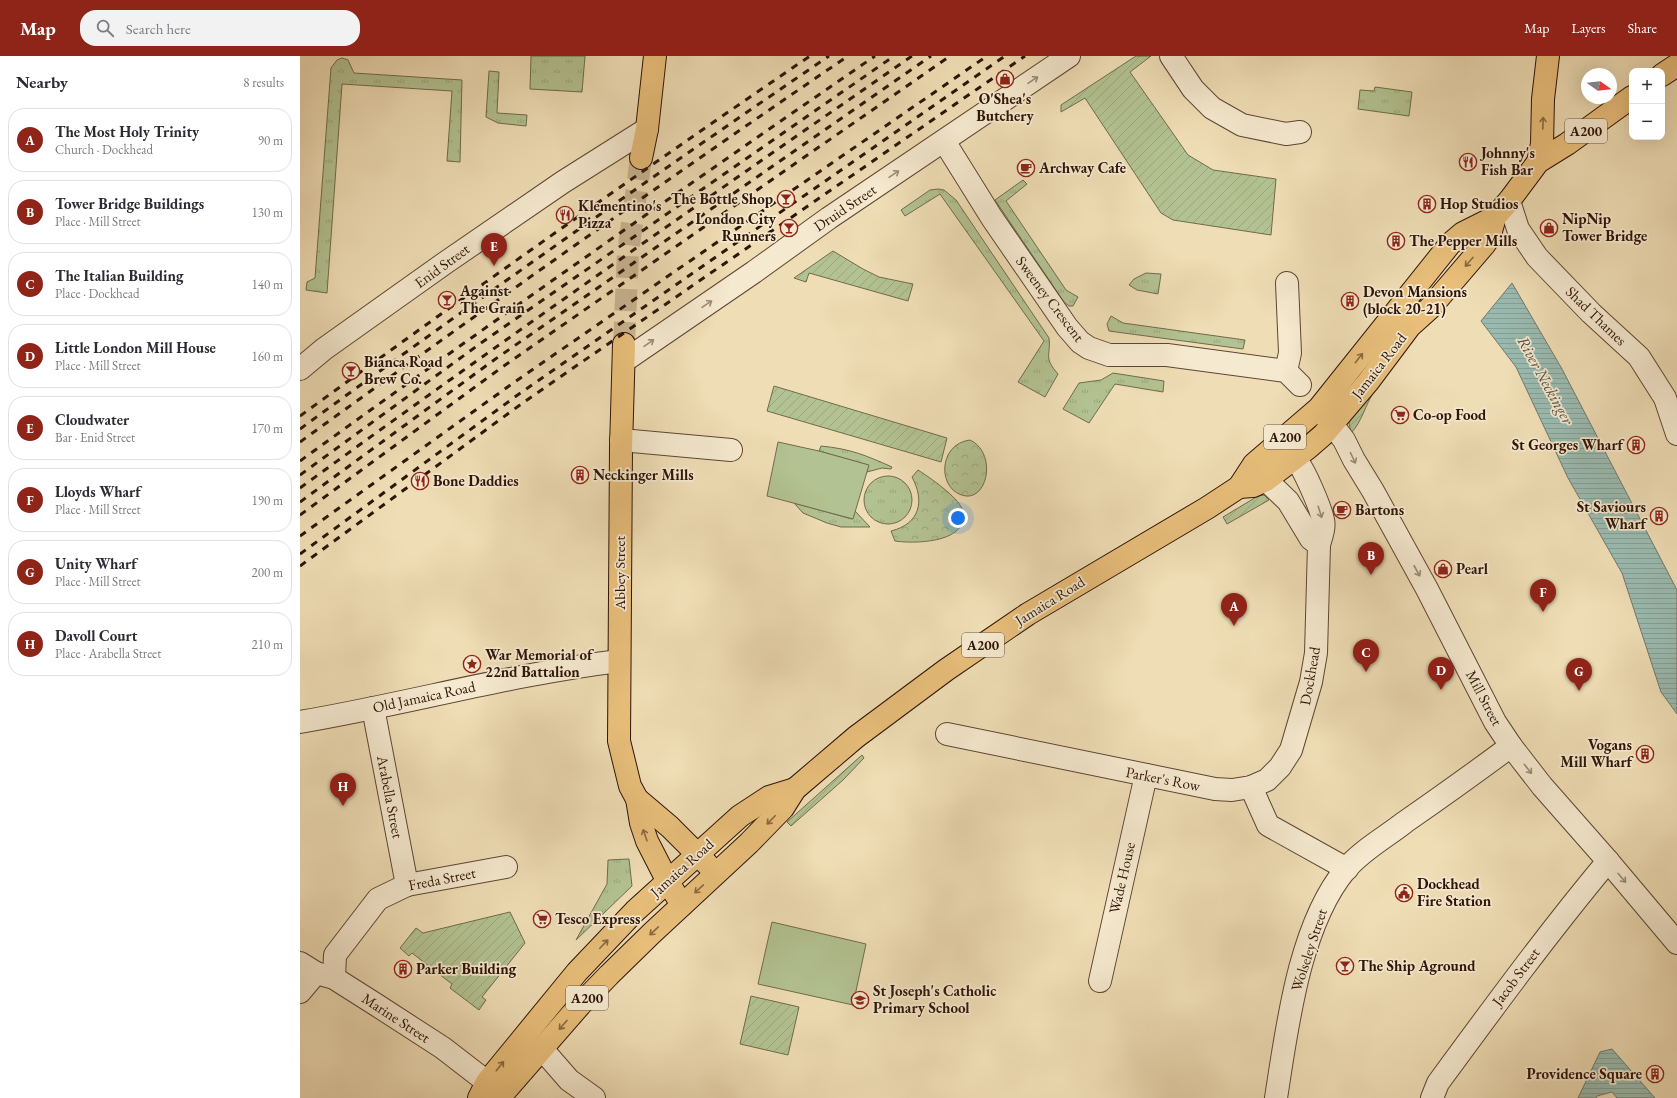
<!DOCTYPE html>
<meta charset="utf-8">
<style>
body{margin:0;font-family:"EB Garamond",serif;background:#f2f2f3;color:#2b2b33}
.controls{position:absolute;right:12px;top:12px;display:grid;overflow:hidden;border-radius:8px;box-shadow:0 4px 16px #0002}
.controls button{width:36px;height:36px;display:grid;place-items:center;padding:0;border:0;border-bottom:1px solid #e1e1e2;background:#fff;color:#2b2b33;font:20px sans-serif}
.compass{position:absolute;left:1281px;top:12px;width:36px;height:36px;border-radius:50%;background:#fff;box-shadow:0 4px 16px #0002;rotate:105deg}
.you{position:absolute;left:658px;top:462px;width:14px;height:14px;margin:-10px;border:3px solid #fff;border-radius:50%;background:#1a73e8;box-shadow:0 0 0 6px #1a73e833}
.badge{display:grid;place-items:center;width:26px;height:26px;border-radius:50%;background:#8f2418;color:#fff;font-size:13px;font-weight:700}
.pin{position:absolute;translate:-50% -33px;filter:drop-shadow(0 1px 2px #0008)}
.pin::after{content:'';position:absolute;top:21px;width:14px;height:12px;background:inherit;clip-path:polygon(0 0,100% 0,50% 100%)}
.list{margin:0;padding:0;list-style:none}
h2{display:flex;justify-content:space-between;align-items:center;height:52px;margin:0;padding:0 16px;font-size:17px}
h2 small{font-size:13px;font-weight:400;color:#7c7c81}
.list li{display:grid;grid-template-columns:26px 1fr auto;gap:12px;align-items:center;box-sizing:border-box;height:64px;margin:0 8px 8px;padding:0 8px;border:1px solid #e1e1e2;border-radius:16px}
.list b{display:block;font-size:15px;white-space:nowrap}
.list p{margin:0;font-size:13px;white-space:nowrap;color:#7c7c81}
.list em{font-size:13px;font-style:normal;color:#7c7c81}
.icon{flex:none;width:22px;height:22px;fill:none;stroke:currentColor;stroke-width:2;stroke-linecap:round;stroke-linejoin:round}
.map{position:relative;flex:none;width:1377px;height:1042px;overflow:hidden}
header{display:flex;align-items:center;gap:24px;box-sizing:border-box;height:56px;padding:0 20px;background:#8f2418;color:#fff}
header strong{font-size:19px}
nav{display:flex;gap:22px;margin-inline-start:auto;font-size:14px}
.search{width:280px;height:36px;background:#f2f2f3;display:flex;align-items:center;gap:10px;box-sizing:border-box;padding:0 14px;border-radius:16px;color:#7c7c81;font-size:15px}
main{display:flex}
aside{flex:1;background:#fff}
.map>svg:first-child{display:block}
</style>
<header>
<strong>Map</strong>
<div class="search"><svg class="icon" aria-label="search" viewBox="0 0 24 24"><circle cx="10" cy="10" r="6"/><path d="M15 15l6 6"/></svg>Search here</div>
<nav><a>Map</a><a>Layers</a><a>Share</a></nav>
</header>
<main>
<aside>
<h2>Nearby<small>8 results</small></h2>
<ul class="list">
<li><span class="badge">A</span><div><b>The Most Holy Trinity</b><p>Church · Dockhead</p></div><em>90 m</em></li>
<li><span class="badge">B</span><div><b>Tower Bridge Buildings</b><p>Place · Mill Street</p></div><em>130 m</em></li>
<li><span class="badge">C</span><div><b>The Italian Building</b><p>Place · Dockhead</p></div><em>140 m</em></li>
<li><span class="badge">D</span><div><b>Little London Mill House</b><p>Place · Mill Street</p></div><em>160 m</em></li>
<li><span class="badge">E</span><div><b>Cloudwater</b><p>Bar · Enid Street</p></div><em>170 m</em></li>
<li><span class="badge">F</span><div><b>Lloyds Wharf</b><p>Place · Mill Street</p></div><em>190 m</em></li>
<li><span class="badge">G</span><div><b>Unity Wharf</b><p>Place · Mill Street</p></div><em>200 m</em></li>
<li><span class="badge">H</span><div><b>Davoll Court</b><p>Place · Arabella Street</p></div><em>210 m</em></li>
</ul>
</aside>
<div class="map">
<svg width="1377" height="1042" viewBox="0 0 1377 1042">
<defs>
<pattern id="grass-tufts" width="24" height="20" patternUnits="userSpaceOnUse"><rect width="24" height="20" fill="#b3c292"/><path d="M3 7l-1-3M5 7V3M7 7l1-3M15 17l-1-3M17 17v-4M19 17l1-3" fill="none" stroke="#9aa67c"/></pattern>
<pattern id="park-crowns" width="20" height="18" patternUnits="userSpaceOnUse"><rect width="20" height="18" fill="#b3c292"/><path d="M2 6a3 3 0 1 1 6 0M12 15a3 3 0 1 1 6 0" fill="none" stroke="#9aa67c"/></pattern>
<pattern id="garden-furrows" width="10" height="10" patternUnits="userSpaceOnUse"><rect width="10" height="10" fill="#b3c292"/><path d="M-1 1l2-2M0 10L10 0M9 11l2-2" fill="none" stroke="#9aa67c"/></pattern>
<pattern id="water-rules" width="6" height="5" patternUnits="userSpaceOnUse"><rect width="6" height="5" fill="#9abbb1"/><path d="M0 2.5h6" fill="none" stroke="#85a097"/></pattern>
</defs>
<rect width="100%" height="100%" fill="#efddb5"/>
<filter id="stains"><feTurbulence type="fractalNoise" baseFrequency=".005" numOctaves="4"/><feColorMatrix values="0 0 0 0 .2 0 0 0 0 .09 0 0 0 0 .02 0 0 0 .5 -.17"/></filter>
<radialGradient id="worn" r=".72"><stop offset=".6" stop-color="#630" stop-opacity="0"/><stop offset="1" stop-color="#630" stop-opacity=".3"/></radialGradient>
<g fill="url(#grass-tufts)" stroke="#706b4d">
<polygon points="231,0 285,0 282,36 230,33"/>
<polygon points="42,2 48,4 54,17 162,24 160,106 147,105 152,35 42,28 27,237 6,234 7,226 15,222 31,12 37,4"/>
<polygon points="189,15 199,16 197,57 227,59 226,70 198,67 186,61"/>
<polygon points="1075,31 1112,36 1109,60 1058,53 1060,34 1074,35"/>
<polygon points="723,124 727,128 706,145 766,234 778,241 773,250 769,250 764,246 695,144"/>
<path d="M638 133 644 134 656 144 749 282C751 300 743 301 758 318L745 341 718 326 744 285 640 138 605 160 601 154 630 134Z"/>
<polygon points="846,217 861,218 858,238 837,234 829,229 834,223"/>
<polygon points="811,260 823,267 945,284 943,293 809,275 807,268"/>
<polygon points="813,317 864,325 863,336 815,328 789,367 763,353 779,327 801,324"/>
<path d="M521 390C551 393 565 399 592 411L591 413 582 412 567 416 568 409 519 395Z"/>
<circle cx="588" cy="444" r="24"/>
<polygon points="494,447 552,463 555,455 570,471 541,471 527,467 503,457"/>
<polygon points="329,803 332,830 276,884 307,828 308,804"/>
</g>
<g fill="url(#park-crowns)" stroke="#706b4d">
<path d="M670 384C696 396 689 442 666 440 637 436 637 388 670 384Z"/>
<path d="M618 414C629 421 658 441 662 453 672 487 615 488 595 485L591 475C620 468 625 445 612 421Z"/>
</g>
<g fill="url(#garden-furrows)" stroke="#706b4d">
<polygon points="836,0 851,0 830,16 888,99 913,114 976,123 971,179 873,164 861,157 785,42 761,56 761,49"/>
<polygon points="533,195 563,213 579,221 613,228 608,245 509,217 506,226 494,222"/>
<polygon points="474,330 647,382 641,406 467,355"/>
<path d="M1074 336C1065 349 1062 366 1051 377L1049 367 1051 362Z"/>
<polygon points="964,439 969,444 927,468 923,461 958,440"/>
<polygon points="562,699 564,702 543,724 491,770 487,766"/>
<polygon points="210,856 225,887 182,941 186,944 179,954 150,932 152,928 112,897 109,900 100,892 116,872 123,877"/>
<polygon points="451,940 499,951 488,999 440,988"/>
</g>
<g fill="#b3c292" stroke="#706b4d">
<polygon points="478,386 519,395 569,409 553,463 467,440"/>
<polygon points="472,866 566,888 553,949 458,928"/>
</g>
<g fill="url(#water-rules)" stroke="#6f786d">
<polygon points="1212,227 1262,313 1377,534 1377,658 1361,636 1322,517 1268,422 1216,311 1181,265"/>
<polygon points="1312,993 1355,1042 1317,1042 1312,1036 1297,1040 1296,1042 1278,1042 1300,996"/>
</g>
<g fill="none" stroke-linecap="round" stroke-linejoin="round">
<polyline stroke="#c8b592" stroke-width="22" stroke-dasharray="22 11" stroke-linecap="butt" points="324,288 328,197 341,102"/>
<defs>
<g id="minor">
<polyline points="871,0 893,33 912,52 942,69 986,78 1000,76"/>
<polyline points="644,85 692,162 767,271 780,286 789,292 809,299 867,299 986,315 1000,329"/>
<polyline points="1209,145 1218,173 1237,201 1291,257 1339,301 1365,342 1377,378"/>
<polyline points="324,305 454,216 529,162 769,0"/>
<polyline points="0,313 24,293 145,207 263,126 347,73"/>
<polyline points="986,315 990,297 987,227"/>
<polyline points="1021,354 1044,384 1054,404 1073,435 1127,533 1195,666 1211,690 1242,730 1308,805 1377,887"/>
<polyline points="321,384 431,394"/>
<polyline points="966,424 988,445 1011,483 1019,489"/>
<polyline points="73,652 107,829"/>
<path d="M0 666C107 648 212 618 319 605"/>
<path d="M647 678 915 733 932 734 951 731 967 724 980 711 991 694 1011 626 1016 597 1019 489C1021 481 1025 472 1023 464 1021 453 1003 409 994 402 990 399 982 398 977 396"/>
<polyline points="951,731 968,769 1047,813"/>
<polyline points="0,907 16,917 34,922 75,948 143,992 187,1026"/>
<polyline points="34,922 35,899 78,843 107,829 206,811"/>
<polyline points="800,925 846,719"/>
<polyline points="0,936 16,917"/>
<polyline points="242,993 269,1024 294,1042"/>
<path d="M976 1042C987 972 999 869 1046 813 1062 794 1086 781 1105 766 1141 741 1176 716 1211 690"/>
<path d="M1132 1042 1138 1027C1193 952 1248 877 1308 805"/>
</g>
<g id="major">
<polyline points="1362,19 1377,9"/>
<polyline points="341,102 347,73 355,0"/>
<polyline points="1238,106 1242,88 1243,43 1248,0"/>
<polyline points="324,288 321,392 319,685 330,730 337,743 341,767 347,785 368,826 382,849"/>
<polyline points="939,431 953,430 966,424 1008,392 1023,379 1068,326 1110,270 1130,252 1184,189 1189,182 1195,161"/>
<polyline points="337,743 370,771 407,808"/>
<polyline points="179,1042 187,1026 277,916 335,855 440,760 469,741 495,733"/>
<polyline points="199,1042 280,949 309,919 352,877 449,787 483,752 495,733 556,681 646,614 728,558 907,452 939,431 954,408 1019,352 1150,188 1163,177 1195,161 1209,145 1238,106 1267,88 1332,41"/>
</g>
</defs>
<use href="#minor" stroke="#5e4633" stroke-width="24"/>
<use href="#major" stroke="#2e1408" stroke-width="24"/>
<use href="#minor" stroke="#f5e9cf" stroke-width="22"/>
<use href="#major" stroke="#e8be7a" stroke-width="22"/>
<g stroke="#2e1408" stroke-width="3" stroke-dasharray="7 7" stroke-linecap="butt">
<path d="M0 360C169 237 338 117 510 0"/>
<path d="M0 373C174 246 350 122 529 0"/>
<path d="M0 386C181 255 363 126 548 0"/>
<path d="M0 405C190 267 382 133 575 0"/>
<polyline points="0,419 181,287 594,0"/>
<path d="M0 432C202 285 407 142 612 0"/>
<polyline points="0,446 194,304 631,0"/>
<polyline points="0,459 201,312 650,0"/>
<polyline points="0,480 216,325 687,0"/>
<polyline points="0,498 219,338 705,0"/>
<polyline points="0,510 224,346 725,0"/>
</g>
</g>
<defs><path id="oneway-shaft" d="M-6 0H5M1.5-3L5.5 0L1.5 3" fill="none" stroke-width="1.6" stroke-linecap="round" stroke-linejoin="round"/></defs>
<g stroke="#9b8975">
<use href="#oneway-shaft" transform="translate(733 24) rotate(-34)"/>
<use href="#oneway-shaft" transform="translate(594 118) rotate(-34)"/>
<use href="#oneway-shaft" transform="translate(407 248) rotate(-34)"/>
<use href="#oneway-shaft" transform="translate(349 287) rotate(-35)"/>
<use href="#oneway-shaft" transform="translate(1053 402) rotate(64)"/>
<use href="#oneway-shaft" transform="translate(1020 456) rotate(72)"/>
<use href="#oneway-shaft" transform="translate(1117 515) rotate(61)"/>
<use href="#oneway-shaft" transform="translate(1228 713) rotate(52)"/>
<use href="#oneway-shaft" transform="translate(1322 822) rotate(50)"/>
</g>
<g stroke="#8b6941">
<use href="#oneway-shaft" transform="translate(1243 67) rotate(-88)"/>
<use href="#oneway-shaft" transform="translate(1169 206) rotate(131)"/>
<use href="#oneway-shaft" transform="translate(1059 302) rotate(-52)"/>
<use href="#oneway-shaft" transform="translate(471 764) rotate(134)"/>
<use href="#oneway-shaft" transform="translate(345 779) rotate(-109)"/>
<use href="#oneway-shaft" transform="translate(399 833) rotate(137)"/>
<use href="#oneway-shaft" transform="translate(354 875) rotate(137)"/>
<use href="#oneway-shaft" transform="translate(304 888) rotate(-46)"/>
<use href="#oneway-shaft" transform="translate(263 969) rotate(131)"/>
<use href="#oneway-shaft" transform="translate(200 1010) rotate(-51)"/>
</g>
<defs>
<symbol id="shop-ring" viewBox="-11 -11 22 22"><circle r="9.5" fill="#f5e9cf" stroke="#8f2418" stroke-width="1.5"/><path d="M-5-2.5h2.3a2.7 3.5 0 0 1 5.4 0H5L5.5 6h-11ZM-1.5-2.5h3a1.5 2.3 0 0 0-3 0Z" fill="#8f2418"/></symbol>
<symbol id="restaurant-ring" viewBox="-11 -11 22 22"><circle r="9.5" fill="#f5e9cf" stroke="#8f2418" stroke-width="1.5"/><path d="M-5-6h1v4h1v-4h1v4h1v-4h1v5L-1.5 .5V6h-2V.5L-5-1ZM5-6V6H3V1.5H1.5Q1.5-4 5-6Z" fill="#8f2418"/></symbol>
<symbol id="cafe-ring" viewBox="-11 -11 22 22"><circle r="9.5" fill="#f5e9cf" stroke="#8f2418" stroke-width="1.5"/><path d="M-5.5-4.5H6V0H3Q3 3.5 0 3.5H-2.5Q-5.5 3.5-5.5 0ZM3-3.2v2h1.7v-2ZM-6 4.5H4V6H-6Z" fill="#8f2418"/></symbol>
<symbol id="bar-ring" viewBox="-11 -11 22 22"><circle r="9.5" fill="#f5e9cf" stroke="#8f2418" stroke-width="1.5"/><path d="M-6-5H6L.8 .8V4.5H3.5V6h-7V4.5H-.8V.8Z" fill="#8f2418"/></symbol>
<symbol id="building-ring" viewBox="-11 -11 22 22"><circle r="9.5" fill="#f5e9cf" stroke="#8f2418" stroke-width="1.5"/><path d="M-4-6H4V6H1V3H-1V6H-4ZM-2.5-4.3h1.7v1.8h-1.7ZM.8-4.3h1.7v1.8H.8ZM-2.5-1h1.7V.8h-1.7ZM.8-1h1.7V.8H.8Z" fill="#8f2418"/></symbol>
<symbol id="supermarket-ring" viewBox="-11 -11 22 22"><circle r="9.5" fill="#f5e9cf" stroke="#8f2418" stroke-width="1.5"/><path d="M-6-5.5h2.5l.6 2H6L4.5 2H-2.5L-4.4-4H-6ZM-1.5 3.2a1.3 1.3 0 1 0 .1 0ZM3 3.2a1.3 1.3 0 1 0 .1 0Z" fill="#8f2418"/></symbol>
<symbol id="sight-ring" viewBox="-11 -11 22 22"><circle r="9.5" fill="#f5e9cf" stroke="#8f2418" stroke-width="1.5"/><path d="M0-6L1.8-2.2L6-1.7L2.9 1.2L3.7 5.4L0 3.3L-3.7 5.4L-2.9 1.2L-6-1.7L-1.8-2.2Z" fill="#8f2418"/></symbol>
<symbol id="civic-ring" viewBox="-11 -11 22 22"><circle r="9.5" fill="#f5e9cf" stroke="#8f2418" stroke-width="1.5"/><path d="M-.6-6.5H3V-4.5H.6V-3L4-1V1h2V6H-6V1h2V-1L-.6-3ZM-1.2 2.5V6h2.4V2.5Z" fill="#8f2418"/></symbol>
<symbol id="school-ring" viewBox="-11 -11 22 22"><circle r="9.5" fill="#f5e9cf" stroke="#8f2418" stroke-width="1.5"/><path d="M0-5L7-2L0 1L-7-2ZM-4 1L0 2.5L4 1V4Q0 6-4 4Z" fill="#8f2418"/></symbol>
</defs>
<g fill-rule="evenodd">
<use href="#shop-ring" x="695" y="13" width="20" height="20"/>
<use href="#restaurant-ring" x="1158" y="96" width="20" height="20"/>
<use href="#cafe-ring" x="716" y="102" width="20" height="20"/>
<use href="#bar-ring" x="476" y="133" width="20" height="20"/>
<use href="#building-ring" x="1117" y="138" width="20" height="20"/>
<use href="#restaurant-ring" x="255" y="149" width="20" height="20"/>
<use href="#bar-ring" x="479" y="162" width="20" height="20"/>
<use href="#shop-ring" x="1239" y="162" width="20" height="20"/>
<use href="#building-ring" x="1086" y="175" width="20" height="20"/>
<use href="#bar-ring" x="137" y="234" width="20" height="20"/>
<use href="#building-ring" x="1040" y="235" width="20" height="20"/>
<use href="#bar-ring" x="41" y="305" width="20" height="20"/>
<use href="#supermarket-ring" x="1090" y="349" width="20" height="20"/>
<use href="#building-ring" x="1326" y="379" width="20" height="20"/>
<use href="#building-ring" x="270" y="409" width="20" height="20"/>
<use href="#restaurant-ring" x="110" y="415" width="20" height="20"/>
<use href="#cafe-ring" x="1032" y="444" width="20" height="20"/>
<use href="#building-ring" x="1349" y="450" width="20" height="20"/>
<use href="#shop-ring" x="1133" y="503" width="20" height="20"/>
<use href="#sight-ring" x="162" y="598" width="20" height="20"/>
<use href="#building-ring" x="1335" y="688" width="20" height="20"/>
<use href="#civic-ring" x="1094" y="827" width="20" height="20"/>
<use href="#supermarket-ring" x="232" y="853" width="20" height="20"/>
<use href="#bar-ring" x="1035" y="900" width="20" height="20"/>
<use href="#building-ring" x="93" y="903" width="20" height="20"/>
<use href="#school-ring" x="550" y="934" width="20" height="20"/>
<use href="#building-ring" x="1345" y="1008" width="20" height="20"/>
</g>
<g text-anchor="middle" stroke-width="3.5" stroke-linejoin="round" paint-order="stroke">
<g fill="#f5e9cf" stroke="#6a5444" stroke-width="1">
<rect x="1265" y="63" width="42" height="24" rx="3"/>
<rect x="964" y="369" width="42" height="24" rx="3"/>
<rect x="662" y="577" width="42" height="24" rx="3"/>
<rect x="266" y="930" width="42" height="24" rx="3"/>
</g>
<g font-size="14" font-weight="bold" fill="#2e1408">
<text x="1286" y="80">A200</text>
<text x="985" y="386">A200</text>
<text x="683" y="594">A200</text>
<text x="287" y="947">A200</text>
</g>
<g font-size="15" font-weight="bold" fill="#2e1408" stroke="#f5e9cf" text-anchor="start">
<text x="705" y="48" text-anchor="middle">O'Shea's<tspan x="705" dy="17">Butchery</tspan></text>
<text x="1181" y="102">Johnny's<tspan x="1181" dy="17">Fish Bar</tspan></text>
<text x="739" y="117">Archway Cafe</text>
<text x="473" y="148" text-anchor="end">The Bottle Shop</text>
<text x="1140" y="153">Hop Studios</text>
<text x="278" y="155">Klementino's<tspan x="278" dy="17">Pizza</tspan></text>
<text x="476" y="168" text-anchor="end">London City<tspan x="476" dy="17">Runners</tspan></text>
<text x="1262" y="168">NipNip<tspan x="1262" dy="17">Tower Bridge</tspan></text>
<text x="1109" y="190">The Pepper Mills</text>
<text x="160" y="240">Against<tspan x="160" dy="17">The Grain</tspan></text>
<text x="1063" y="241">Devon Mansions<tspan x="1063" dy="17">(block 20-21)</tspan></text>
<text x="64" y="311">Bianca Road<tspan x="64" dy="17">Brew Co.</tspan></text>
<text x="1113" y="364">Co-op Food</text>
<text x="1323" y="394" text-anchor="end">St Georges Wharf</text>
<text x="293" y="424">Neckinger Mills</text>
<text x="133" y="430">Bone Daddies</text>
<text x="1346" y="456" text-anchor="end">St Saviours<tspan x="1346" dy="17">Wharf</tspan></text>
<text x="1055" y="459">Bartons</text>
<text x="1156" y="518">Pearl</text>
<text x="185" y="604">War Memorial of<tspan x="185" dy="17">22nd Battalion</tspan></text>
<text x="1332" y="694" text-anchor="end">Vogans<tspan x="1332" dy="17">Mill Wharf</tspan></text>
<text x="1117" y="833">Dockhead<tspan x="1117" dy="17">Fire Station</tspan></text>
<text x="255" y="868">Tesco Express</text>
<text x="1058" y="915">The Ship Aground</text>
<text x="116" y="918">Parker Building</text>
<text x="573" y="940">St Joseph's Catholic<tspan x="573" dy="17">Primary School</tspan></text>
<text x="1342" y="1023" text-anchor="end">Providence Square</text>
</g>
<g font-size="15" fill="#2e1408" stroke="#f5e9cf">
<text transform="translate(545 152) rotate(-34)" y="5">Druid Street</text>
<text transform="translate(142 210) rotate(-36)" y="5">Enid Street</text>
<text transform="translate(750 243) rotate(53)" y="5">Sweeney Crescent</text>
<text transform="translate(1296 260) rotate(44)" y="5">Shad Thames</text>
<text transform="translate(1079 310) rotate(-52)" y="5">Jamaica Road</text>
<text transform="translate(320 517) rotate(-90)" y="5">Abbey Street</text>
<text transform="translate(750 545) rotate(-32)" y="5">Jamaica Road</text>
<text transform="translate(1010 620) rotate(-80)" y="5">Dockhead</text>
<text transform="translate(124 641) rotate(-12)" y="5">Old Jamaica Road</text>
<text transform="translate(1184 642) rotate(62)" y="5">Mill Street</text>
<text transform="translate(863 723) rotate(11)" y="5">Parker's Row</text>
<text transform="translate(90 741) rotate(79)" y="5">Arabella Street</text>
<text transform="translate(382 812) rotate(-42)" y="5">Jamaica Road</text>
<text transform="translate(822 822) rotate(-77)" y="5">Wade House</text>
<text transform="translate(142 823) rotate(-11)" y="5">Freda Street</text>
<text transform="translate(1009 894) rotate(-72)" y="5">Wolseley Street</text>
<text transform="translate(1216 921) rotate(-53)" y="5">Jacob Street</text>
<text transform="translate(96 962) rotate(33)" y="5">Marine Street</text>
</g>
<g font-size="16" font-style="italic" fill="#544e43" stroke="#f5e9cf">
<text transform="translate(1246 324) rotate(61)" y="6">River Neckinger</text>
</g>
</g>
<rect width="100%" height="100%" filter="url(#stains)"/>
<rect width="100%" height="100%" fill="url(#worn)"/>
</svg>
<div class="controls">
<button>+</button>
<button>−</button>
</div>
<svg class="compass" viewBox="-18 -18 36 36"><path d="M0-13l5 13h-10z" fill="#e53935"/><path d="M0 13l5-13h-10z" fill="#7c7c81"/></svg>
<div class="you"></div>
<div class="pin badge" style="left:934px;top:570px">A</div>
<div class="pin badge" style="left:1071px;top:519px">B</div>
<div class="pin badge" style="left:1066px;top:616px">C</div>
<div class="pin badge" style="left:1141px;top:634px">D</div>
<div class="pin badge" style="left:194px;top:210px">E</div>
<div class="pin badge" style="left:1243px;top:556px">F</div>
<div class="pin badge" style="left:1279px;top:635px">G</div>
<div class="pin badge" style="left:43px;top:750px">H</div>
</div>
</main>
